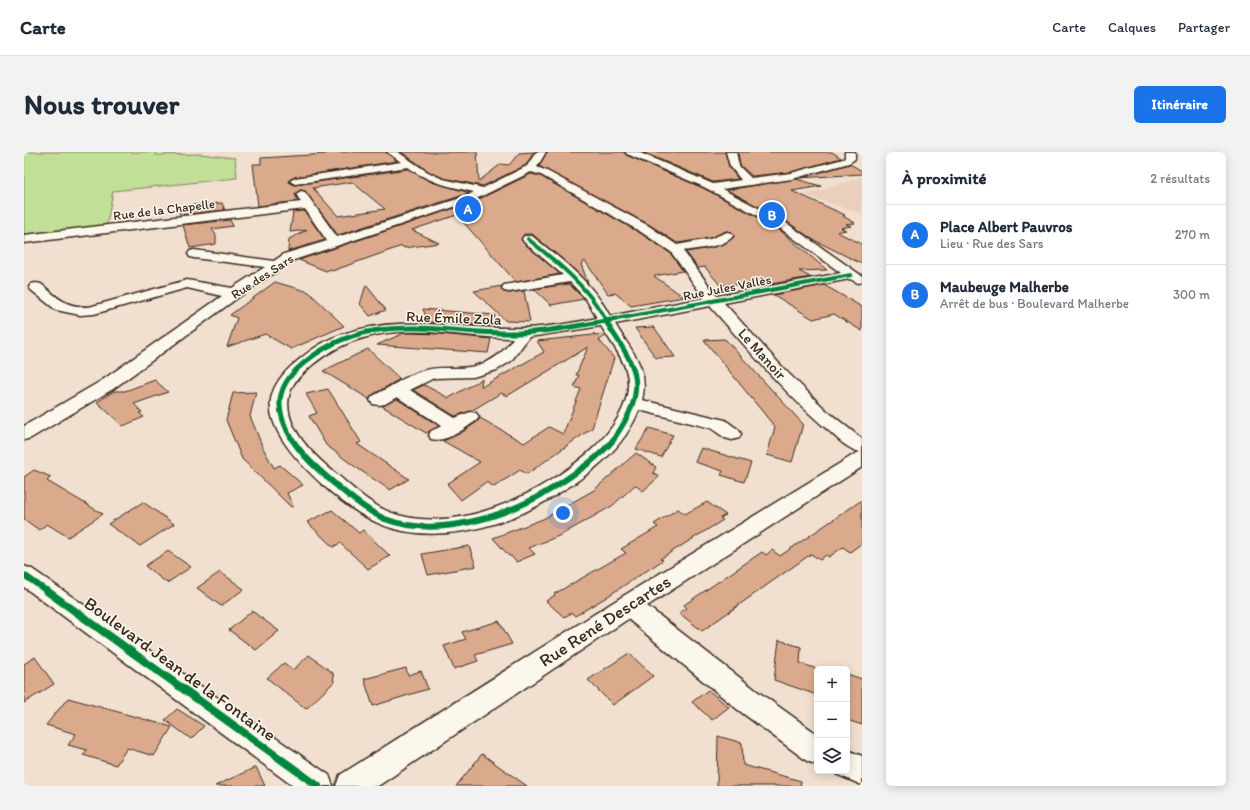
<!DOCTYPE html>
<html lang="fr">
<meta charset="utf-8">
<style>
body{margin:0;font-family:Itim,sans-serif;background:#f2f2f3;color:#1f2937}
.controls{position:absolute;right:12px;bottom:12px;display:grid;overflow:hidden;border-radius:6px;box-shadow:0 2px 10px #0003}
.controls button{width:36px;height:36px;display:grid;place-items:center;padding:0;border:0;border-bottom:1px solid #e0e1e3;background:#fff;color:#1f2937;font:20px sans-serif}
.you{position:absolute;left:539px;top:361px;width:14px;height:14px;margin:-10px;border:3px solid #fff;border-radius:50%;background:#1a73e8;box-shadow:0 0 0 6px #1a73e833}
.badge{display:grid;place-items:center;width:26px;height:26px;border-radius:50%;background:#1a73e8;color:#fff;font-size:13px;font-weight:700}
.pin{position:absolute;translate:-50% -50%;border:2px solid #fff;box-shadow:0 1px 4px #0006}
.list{margin:0;padding:0;list-style:none}
h2{display:flex;justify-content:space-between;align-items:center;height:52px;margin:0;padding:0 16px;font-size:17px}
h2 small{font-size:13px;font-weight:400;color:#747a83}
.list li{display:grid;grid-template-columns:26px 1fr auto;gap:12px;align-items:center;box-sizing:border-box;height:60px;padding:0 16px;border-top:1px solid #e0e1e3}
.list b{display:block;font-size:15px;white-space:nowrap}
.list p{margin:0;font-size:13px;white-space:nowrap;color:#747a83}
.list em{font-size:13px;font-style:normal;color:#747a83}
.icon{flex:none;width:22px;height:22px;fill:none;stroke:currentColor;stroke-width:2;stroke-linecap:round;stroke-linejoin:round}
.map{position:relative;flex:none;width:838px;height:634px;overflow:hidden;border-radius:6px}
header{display:flex;align-items:center;gap:24px;box-sizing:border-box;height:56px;padding:0 20px;background:#fff;border-bottom:1px solid #e0e1e3}
header strong{font-size:19px}
nav{display:flex;gap:22px;margin-inline-start:auto;font-size:14px}
.intro{display:flex;align-items:center;justify-content:space-between;box-sizing:border-box;height:96px;padding:0 24px}
h1{margin:0;font-size:28px}
.button{padding:10px 18px;border-radius:6px;background:#1a73e8;color:#fff;font-size:14px;font-weight:700}
main{display:flex;gap:24px;padding:0 24px}
aside{flex:1;background:#fff;border-radius:6px;box-shadow:0 2px 10px #0003}
.map>svg:first-child{display:block}
</style>
<header>
<strong>Carte</strong>
<nav><a>Carte</a><a>Calques</a><a>Partager</a></nav>
</header>
<div class="intro"><h1>Nous trouver</h1><a class="button">Itinéraire</a></div>
<main>
<div class="map">
<svg width="838" height="634" viewBox="0 0 838 634">
<rect width="100%" height="100%" fill="#f1e0d0"/>
<filter id="ink" filterUnits="userSpaceOnUse"><feTurbulence type="fractalNoise" baseFrequency=".025" numOctaves="2"/><feDisplacementMap in="SourceGraphic" scale="8" xChannelSelector="R" yChannelSelector="G"/><feConvolveMatrix kernelMatrix="1 2 1 2 8 2 1 2 1" color-interpolation-filters="sRGB"/></filter>
<g filter="url(#ink)">
<polygon fill="#ead0bc" points="838,25 838,62 780,43"/>
<polygon fill="#c1df97" stroke="#7e845a" points="0,0 133,0 132,3 176,2 211,6 213,26 89,39 82,77 0,86"/>
<g fill="#dbaa8d" stroke="#3b2a1e" fill-rule="evenodd">
<path d="M300 0H362L373 9 271 25 265 28V30L271 33 384 17 407 30 446 41 314 83 281 39 276 38 271 42 274 49 234 54 229 12H237V6L302 2ZM328 30 361 57 314 64 289 36Z"/>
<polygon points="377,0 453,0 455,29 477,12 485,13 495,1 510,0 502,13 459,34 419,26 406,20"/>
<polygon points="523,0 600,0 602,3 679,36 752,75 803,118 775,119 786,125 736,134 732,132 696,133 681,115 674,116 662,100 686,96 700,92 710,85 708,80 702,79 686,86 653,91 626,73 515,14"/>
<polygon points="618,0 701,0 705,15 714,27 689,30"/>
<polygon points="714,0 808,0 817,6 767,20 728,24 716,13"/>
<polygon points="826,12 838,19 838,22 776,26"/>
<polygon points="507,22 516,24 616,81 646,101 659,119 630,124 660,145 607,154 591,141 584,142 561,109 557,112 564,131 542,110 508,82 500,82 497,88 536,122 492,130 433,63 388,78 415,91 380,96 378,94 308,119 307,117 302,119 275,108 449,50"/>
<polygon points="772,27 797,34 768,39 821,63 819,64 831,71 822,72 827,74 817,76 822,78 813,80 838,92 838,112 788,87 762,69 703,38"/>
<polygon points="198,51 201,58 156,63 154,56 167,53"/>
<polygon points="280,59 301,88 264,99 265,87 283,78 266,80 269,60"/>
<polygon points="206,68 209,74 188,77 192,83 192,92 166,96 159,73"/>
<polygon points="251,130 285,140 320,174 267,197 241,182 203,195 213,166 206,163"/>
<polygon points="545,132 560,147 527,153 510,137"/>
<polygon points="342,133 362,158 346,164 336,152"/>
<polygon points="800,133 838,155 838,179 810,162 789,167 750,143"/>
<polygon points="478,134 477,137 480,140 485,141 500,139 506,170 482,169 450,139"/>
<polygon points="399,157 471,163 469,174 404,170"/>
<polygon points="630,175 640,189 651,205 632,206 611,176"/>
<polygon points="380,181 416,182 467,187 464,201 353,193"/>
<polygon points="570,181 571,183 580,182 582,184 575,188 590,206 568,276 503,322 496,318 470,335 462,330 437,348 423,332 456,310 419,289 437,281 453,270 456,266 500,291 525,275 539,282 557,237 550,235 555,223 552,223 564,195 483,244 477,241 447,259 431,264 389,238 400,233 425,246 458,227 457,234 461,233 520,200 513,189 569,183"/>
<polygon points="701,187 779,272 768,310 743,303 751,275 680,188"/>
<polygon points="344,197 376,227 348,243 345,247 299,219"/>
<polygon points="131,228 144,240 110,252 118,260 115,261 120,265 99,274 73,250 90,239 101,239"/>
<polygon points="304,237 337,290 333,292 385,327 366,338 330,314 302,293 285,264 293,261 282,242"/>
<polygon points="232,240 226,264 239,296 250,316 256,313 279,333 263,341 269,354 267,355 218,307 202,268 209,241"/>
<polygon points="373,247 415,274 402,281 358,254"/>
<polygon points="625,276 649,283 637,305 612,297"/>
<polygon points="677,296 727,311 720,330 697,323 699,319 671,310"/>
<polygon points="612,301 632,315 629,321 636,324 619,339 611,333 588,354 537,383 505,396 511,402 492,410 487,404 485,404 469,386 519,367 570,338"/>
<polygon points="10,318 27,325 23,329 79,362 44,385 23,372 15,378 0,367 0,325"/>
<polygon points="838,348 838,391 826,400 819,395 805,405 802,403 796,408 787,402 678,479 655,461 663,456 660,453 738,400 742,403 748,398 756,404"/>
<polygon points="119,350 150,372 116,394 84,372"/>
<polygon points="683,350 702,363 696,366 699,368 636,407 639,408 581,446 551,464 548,461 540,465 522,449 531,443 530,442 602,401 597,397 634,375 630,372 654,357 661,362"/>
<polygon points="308,358 335,381 339,378 366,404 344,417 316,391 309,395 283,370"/>
<polygon points="445,394 452,414 404,423 398,402"/>
<polygon points="144,399 167,415 143,431 121,414"/>
<polygon points="196,420 220,437 197,454 173,436"/>
<polygon points="228,459 255,479 232,498 205,478"/>
<polygon points="475,469 488,492 451,503 454,509 430,517 420,494 442,487 438,480"/>
<polygon points="755,488 777,495 776,511 793,517 793,543 750,528"/>
<polygon points="605,501 629,524 589,553 564,528"/>
<polygon points="285,503 309,521 310,530 282,557 243,526 260,511 269,518"/>
<polygon points="11,505 30,532 0,551 0,512"/>
<polygon points="382,516 384,523 397,519 404,537 349,554 340,527"/>
<polygon points="823,522 838,527 838,573 823,568"/>
<polygon points="684,538 705,555 688,568 668,550"/>
<polygon points="44,546 148,575 130,604 103,596 92,613 59,603 63,598 44,593 52,582 22,573"/>
<polygon points="153,557 180,574 167,587 141,568"/>
<polygon points="694,584 718,591 719,613 777,629 776,634 693,634"/>
<polygon points="458,602 476,615 503,634 432,634"/>
<polygon points="232,615 241,634 191,634"/>
</g>
<g fill="none" stroke-linecap="round" stroke-linejoin="round">
<defs>
<g id="minor">
<path d="M363 0H374L405 21 419 27 459 36 503 14 512 0H522L513 15 523 19 625 74 653 93 686 87 703 80 707 81 709 84C701 95 672 97 659 99L693 144 817 121 753 74 680 35 603 2 601 0H614L689 32 717 28 706 14 702 0H712L715 14 727 26 767 21 819 7 821 6V0H831V7L825 11 768 27 698 37 761 70 838 124V130L834 131 826 127 700 151 761 218 803 259 838 287V315L623 454 733 539 793 582V613L783 609 713 557 604 467 354 634H312L316 623 596 446 831 302 836 300C823 297 814 287 804 278 760 241 724 197 686 154L591 172C606 198 626 215 618 248L701 268 715 278 717 282 715 286 708 288 701 286 687 276 615 258C600 296 569 320 535 341 491 370 432 389 379 379 348 373 324 355 300 334 279 315 242 279 247 247 250 230 263 217 276 207 288 197 303 187 319 182 374 163 429 176 486 176 515 177 544 172 573 166L562 147 546 130 485 140 480 139 478 136 480 133 539 123 500 90 498 87 500 84H508C538 108 568 130 586 164L680 146 647 100 617 80 517 23 507 20 448 49 270 108 216 144 89 237 7 286 0 288V274L77 229 198 144 163 136 70 162 56 163 32 158 7 138 5 135 7 132 12 131 17 132C34 146 41 155 65 155L163 128 208 136 241 115 170 106 166 105 164 102 166 99 170 98 250 109 260 102 303 89 281 57 0 91V83L277 50 272 42 277 39 281 40 313 85 440 45 450 40C425 34 405 31 384 15L271 32 266 29 271 26 377 10ZM577 174C586 189 597 202 602 218 612 250 585 283 563 302 515 342 439 381 374 363 352 357 333 340 316 325 291 305 250 269 269 233 274 225 282 219 288 213 304 200 322 190 343 185 390 172 441 186 489 186 476 207 457 216 432 216 420 216 410 215 398 219 381 224 365 236 349 244L346 248 349 252 355 253 361 252 373 245 418 274 407 279 405 283 407 287C423 291 439 277 452 269L455 265 452 261 446 260 431 266 386 238 410 226 449 225 473 218 487 209 505 185Z"/>
<polygon points="0,414 8,417 305,623 309,634 269,634 0,435"/>
<polygon points="823,598 838,604 838,633 812,622 811,619 823,619"/>
</g>
</defs>
<use href="#minor" stroke="#3b2a1e" stroke-width="3"/>
<use href="#minor" fill="#fbf7ec" fill-rule="evenodd"/>
<defs>
<g id="cycleway-far3">
<path d="M504 87C534 111 563 134 582 168"/>
<polyline points="587,168 827,123"/>
</g>
<g id="cycleway-far2">
<polyline points="581,167 582,169"/>
<path d="M582 169C590 184 602 198 608 214 619 240 604 267 589 288"/>
<polyline points="582,169 592,167"/>
<path d="M268 288C253 262 249 240 273 217 341 154 414 183 495 181 524 180 553 174 582 169"/>
</g>
<g id="cycleway-far1">
<path d="M268 287C279 305 296 319 312 333 327 346 343 359 361 367 414 387 484 364 529 336 550 322 574 307 590 287"/>
<polyline points="0,423 24,440"/>
</g>
<polyline id="cycleway" points="23,439 294,634"/>
</defs>
<use href="#cycleway-far3" stroke="#fbf7ec" stroke-width="5.5"/>
<use href="#cycleway-far2" stroke="#fbf7ec" stroke-width="7"/>
<use href="#cycleway-far1" stroke="#fbf7ec" stroke-width="9"/>
<use href="#cycleway" stroke="#fbf7ec" stroke-width="10"/>
<use href="#cycleway-far3" stroke="#00873e" stroke-width="4"/>
<use href="#cycleway-far2" stroke="#00873e" stroke-width="5"/>
<use href="#cycleway-far1" stroke="#00873e" stroke-width="6"/>
<use href="#cycleway" stroke="#00873e" stroke-width="8"/>
</g>
</g>
<g text-anchor="middle" stroke-width="3" stroke-linejoin="round" paint-order="stroke">
<g font-size="13" fill="#3b2a1e" stroke="#fbf7ec">
<text transform="translate(140 57) rotate(-7)" y="5">Rue de la Chapelle</text>
<text transform="translate(238 124) rotate(-33)" y="5">Rue des Sars</text>
<text transform="translate(703 135) rotate(-11)" y="5">Rue Jules Vallès</text>
</g>
<g font-size="15" fill="#3b2a1e" stroke="#fbf7ec">
<text transform="translate(430 166) rotate(2)" y="5">Rue Émile Zola</text>
<text transform="translate(738 202) rotate(48)" y="5">Le Manoir</text>
</g>
<g font-size="18" fill="#3b2a1e" stroke="#fbf7ec">
<text transform="translate(581 469) rotate(-33)" y="6">Rue René Descartes</text>
<text transform="translate(156 517) rotate(36)" y="6">Boulevard Jean de la Fontaine</text>
</g>
</g>
</svg>
<div class="controls">
<button>+</button>
<button>−</button>
<button><svg class="icon" aria-label="layers" viewBox="0 0 24 24"><path d="M12 4l9 5-9 5-9-5zM3 14l9 5 9-5"/></svg></button>
</div>
<div class="you"></div>
<div class="pin badge" style="left:444px;top:57px">A</div>
<div class="pin badge" style="left:748px;top:63px">B</div>
</div>
<aside>
<h2>À proximité<small>2 résultats</small></h2>
<ul class="list">
<li><span class="badge">A</span><div><b>Place Albert Pauvros</b><p>Lieu · Rue des Sars</p></div><em>270 m</em></li>
<li><span class="badge">B</span><div><b>Maubeuge Malherbe</b><p>Arrêt de bus · Boulevard Malherbe</p></div><em>300 m</em></li>
</ul>
</aside>
</main>
